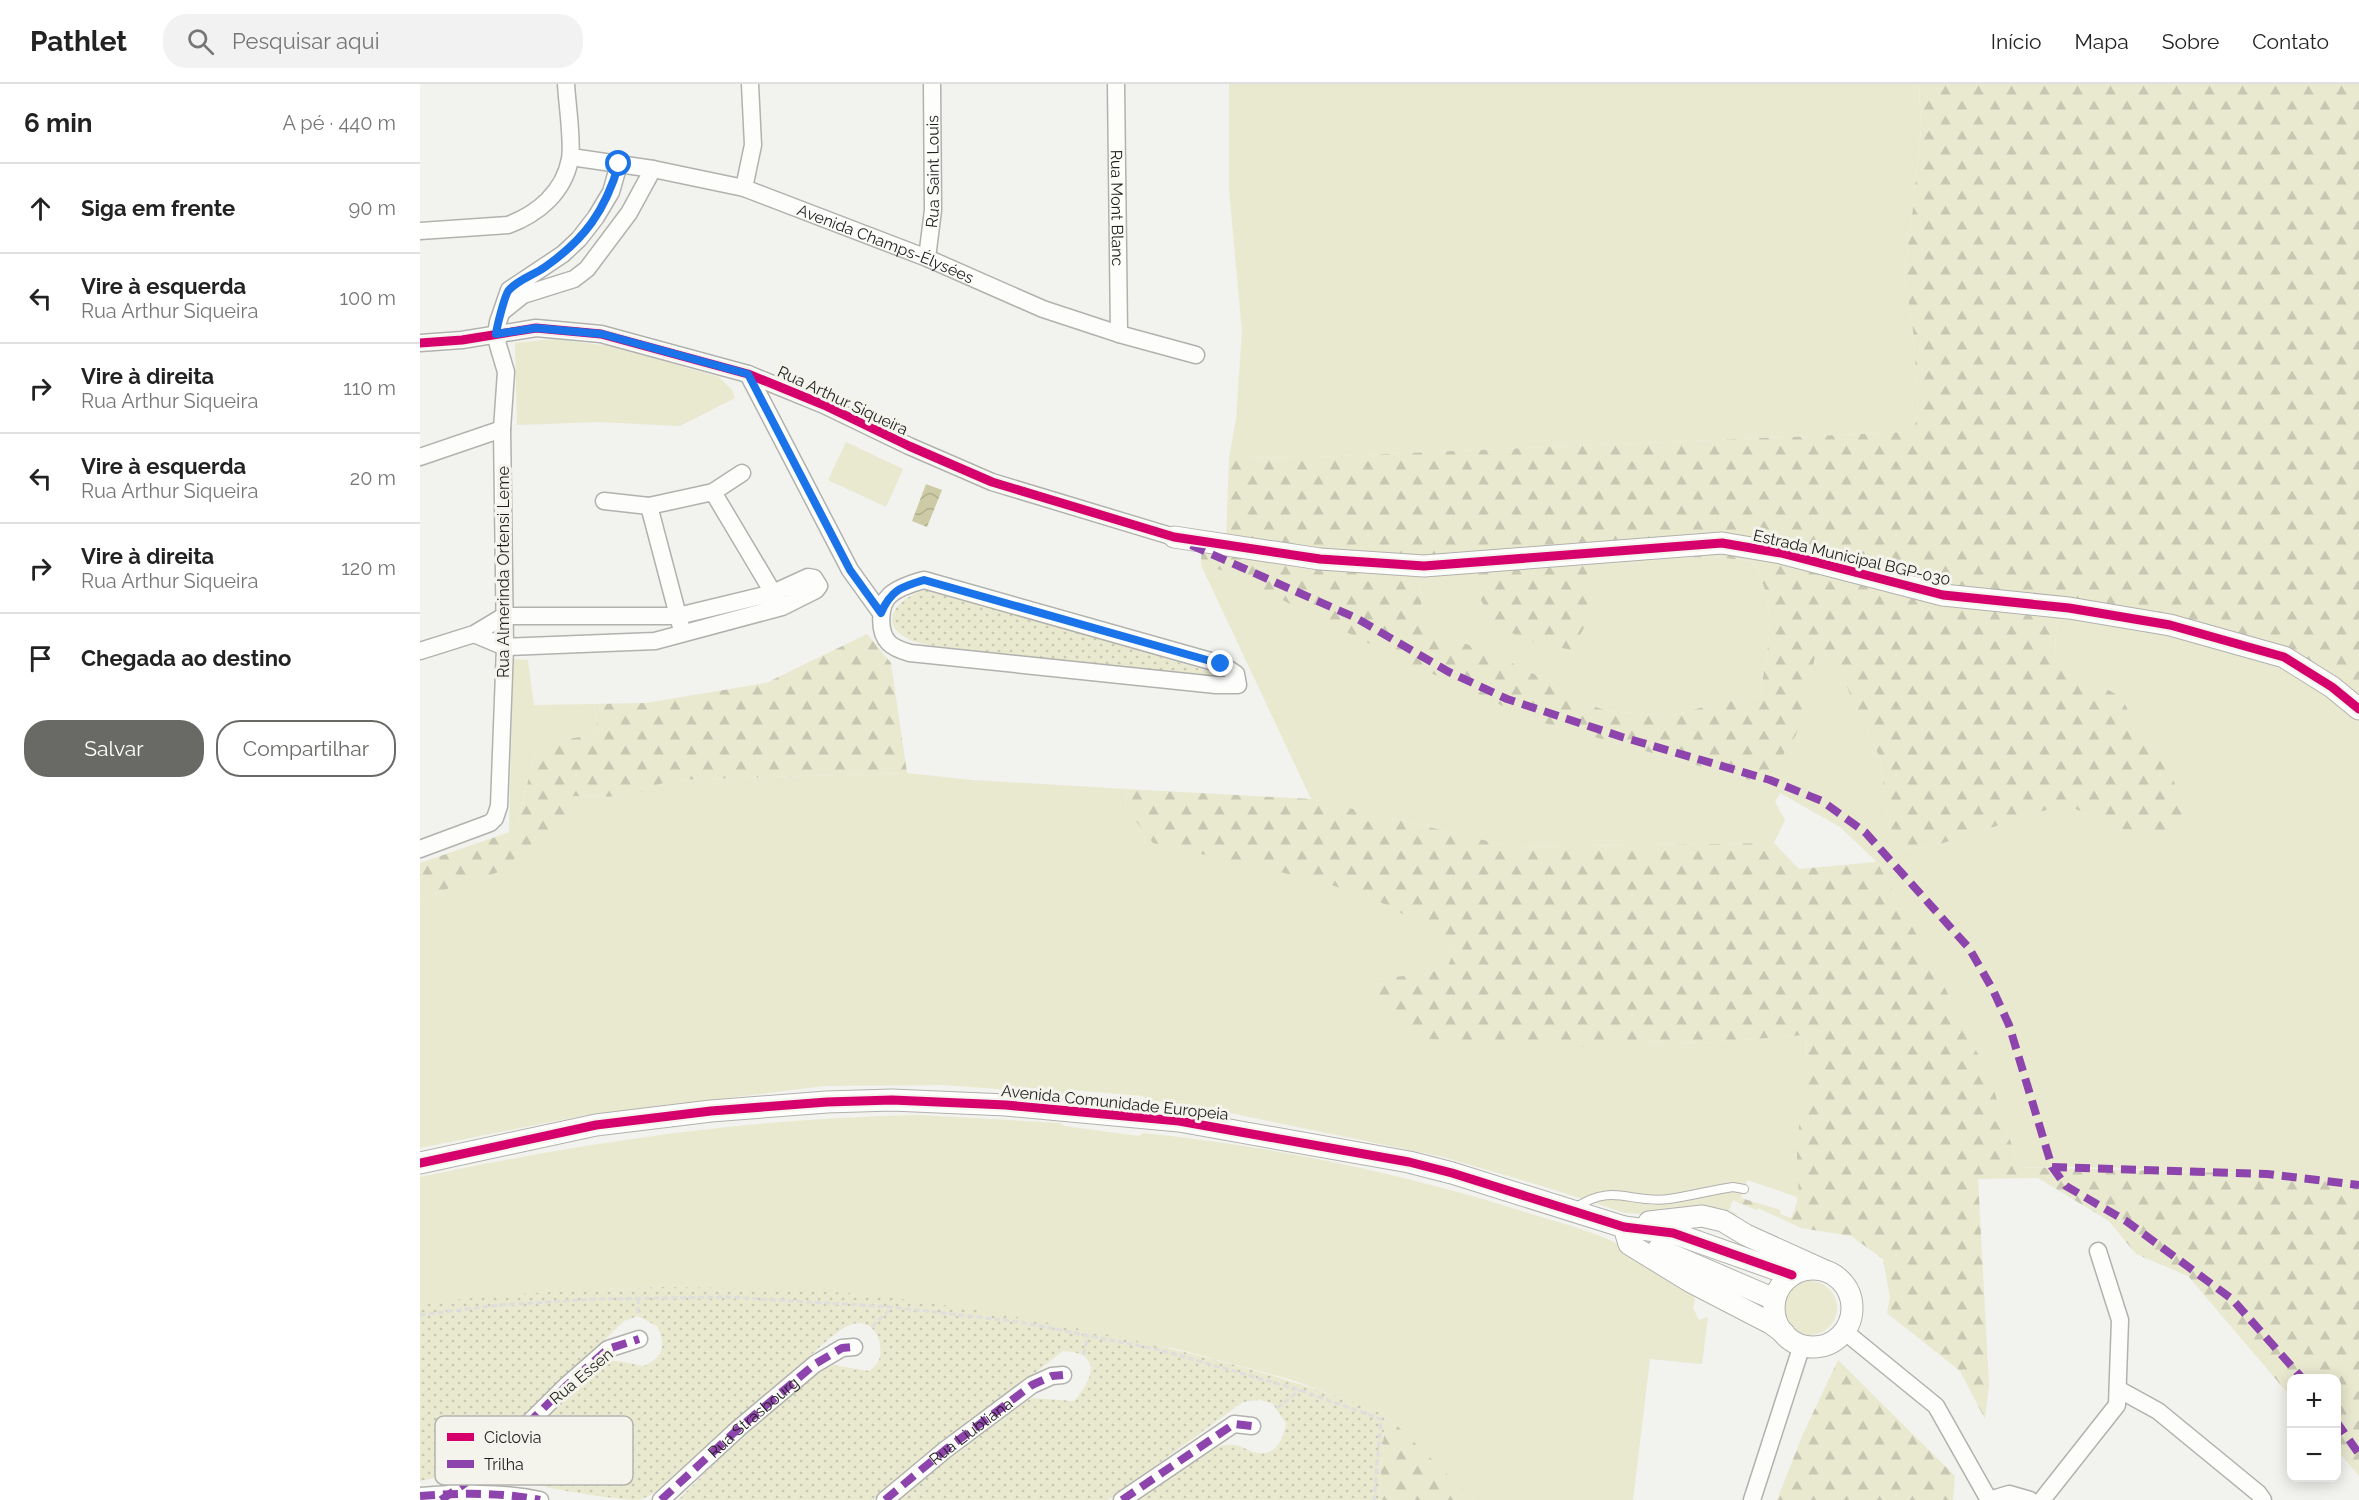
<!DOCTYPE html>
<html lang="pt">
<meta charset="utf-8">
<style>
body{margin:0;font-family:Raleway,sans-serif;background:#f2f2f2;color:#222}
.controls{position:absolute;right:18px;bottom:18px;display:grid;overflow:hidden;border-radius:12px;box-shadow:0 3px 15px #0003}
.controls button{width:54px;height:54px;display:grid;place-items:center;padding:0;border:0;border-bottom:2px solid #e0e0e0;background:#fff;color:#222;font:30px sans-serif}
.stop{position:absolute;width:18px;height:18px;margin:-14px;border:4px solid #1a73e8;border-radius:50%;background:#fff}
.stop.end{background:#1a73e8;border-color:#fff;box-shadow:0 2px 6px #0008}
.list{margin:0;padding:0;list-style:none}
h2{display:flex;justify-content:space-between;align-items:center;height:78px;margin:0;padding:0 24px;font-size:26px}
h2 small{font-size:20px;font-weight:400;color:#767676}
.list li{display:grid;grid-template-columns:39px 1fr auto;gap:18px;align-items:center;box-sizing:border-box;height:90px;padding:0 24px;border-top:2px solid #e0e0e0}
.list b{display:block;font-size:22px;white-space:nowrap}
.list p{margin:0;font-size:20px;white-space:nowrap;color:#767676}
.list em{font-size:20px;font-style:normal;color:#767676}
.actions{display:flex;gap:12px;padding:18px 24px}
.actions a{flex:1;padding:14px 0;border:2px solid #696966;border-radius:24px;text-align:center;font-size:21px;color:#696966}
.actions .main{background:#696966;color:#fff}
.icon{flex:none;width:33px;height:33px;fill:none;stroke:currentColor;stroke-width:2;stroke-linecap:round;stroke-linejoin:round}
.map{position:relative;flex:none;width:1939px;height:1416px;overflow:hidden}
header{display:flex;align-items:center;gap:36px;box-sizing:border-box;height:84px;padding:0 30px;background:#fff;border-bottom:2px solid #e0e0e0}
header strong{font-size:28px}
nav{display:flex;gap:33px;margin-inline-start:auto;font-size:21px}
.search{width:420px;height:54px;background:#f2f2f2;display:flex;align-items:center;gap:15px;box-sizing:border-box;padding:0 21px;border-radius:24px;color:#767676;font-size:22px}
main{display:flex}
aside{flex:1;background:#fff}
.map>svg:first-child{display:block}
</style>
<header>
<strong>Pathlet</strong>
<div class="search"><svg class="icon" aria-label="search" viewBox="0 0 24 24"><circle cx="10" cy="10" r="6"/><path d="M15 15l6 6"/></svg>Pesquisar aqui</div>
<nav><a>Início</a><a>Mapa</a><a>Sobre</a><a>Contato</a></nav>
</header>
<main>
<aside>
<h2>6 min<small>A pé · 440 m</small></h2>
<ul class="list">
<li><svg class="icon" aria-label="ahead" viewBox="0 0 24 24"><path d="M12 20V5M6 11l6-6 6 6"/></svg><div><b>Siga em frente</b></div><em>90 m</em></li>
<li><svg class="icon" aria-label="left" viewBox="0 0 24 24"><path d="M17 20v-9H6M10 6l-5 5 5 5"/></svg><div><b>Vire à esquerda</b><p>Rua Arthur Siqueira</p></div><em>100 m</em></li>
<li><svg class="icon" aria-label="right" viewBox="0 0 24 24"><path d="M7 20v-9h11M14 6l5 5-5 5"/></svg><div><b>Vire à direita</b><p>Rua Arthur Siqueira</p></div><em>110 m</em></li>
<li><svg class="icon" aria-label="left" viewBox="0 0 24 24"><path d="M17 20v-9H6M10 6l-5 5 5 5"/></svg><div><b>Vire à esquerda</b><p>Rua Arthur Siqueira</p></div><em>20 m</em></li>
<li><svg class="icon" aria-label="right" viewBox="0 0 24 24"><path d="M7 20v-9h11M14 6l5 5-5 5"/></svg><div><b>Vire à direita</b><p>Rua Arthur Siqueira</p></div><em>120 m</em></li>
<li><svg class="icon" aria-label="arrive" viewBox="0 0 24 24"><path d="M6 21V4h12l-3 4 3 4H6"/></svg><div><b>Chegada ao destino</b></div></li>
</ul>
<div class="actions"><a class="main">Salvar</a><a>Compartilhar</a></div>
</aside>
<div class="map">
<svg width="1939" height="1416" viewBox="0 0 1939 1416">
<defs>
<pattern id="forest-firs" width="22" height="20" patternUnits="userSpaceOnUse" patternTransform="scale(1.5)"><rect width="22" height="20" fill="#e9e9d0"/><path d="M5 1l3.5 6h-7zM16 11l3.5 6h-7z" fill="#c7c7b2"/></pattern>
<pattern id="park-dots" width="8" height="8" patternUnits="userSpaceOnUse" patternTransform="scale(1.5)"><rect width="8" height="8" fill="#e9e9d0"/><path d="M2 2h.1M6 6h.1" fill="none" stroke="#c7c7b2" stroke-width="1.8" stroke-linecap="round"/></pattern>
<pattern id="water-waves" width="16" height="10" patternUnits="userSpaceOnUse" patternTransform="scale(1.5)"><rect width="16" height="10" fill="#cccba5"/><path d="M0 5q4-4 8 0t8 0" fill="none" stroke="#afae8d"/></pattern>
</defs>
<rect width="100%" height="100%" fill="#f2f2ee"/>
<g fill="#e9e9d0">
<polygon points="809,0 1499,0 1501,45 1493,124 1484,191 1493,246 1498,316 1496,340 1488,348 892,373 809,374 816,335 822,248 809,105"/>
<polygon points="133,255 191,262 299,293 312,306 315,314 260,342 179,338 97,341 95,259"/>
<polygon points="426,358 483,385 466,423 408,396"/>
<path d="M1294 473 1333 477C1359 525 1348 561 1340 612L1298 619 1250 632 1188 627 1158 617 1134 600 1078 572 1023 551 1002 529 1000 499 1019 491 1047 490 1167 538V481H1204L1247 474Z"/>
<polygon points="781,481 805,487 1113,636 1344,700 1393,554 1420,588 1460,674 1469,743 1487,765 1517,761 1645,720 1699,745 1748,685 1743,671 1713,635 1701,613 1635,576 1637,522 1748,534 1939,613 1939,1101 1847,1090 1661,1083 1599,1083 1570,994 1517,888 1457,778 1420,743 1360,709 1355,718 1365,736 1354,759 1093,763 891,715"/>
<polygon points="93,575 108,576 114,621 174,620 178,650 117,660 96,746 89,749"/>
<polygon points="487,689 552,696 707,705 705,723 903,798 970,822 1035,864 1028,882 1009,889 948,896 1223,957 1284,959 1385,951 1385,996 1377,1072 1380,1114 1327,1096 1319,1119 1313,1116 1309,1126 1317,1130 1315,1135 1205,1129 1132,1105 1023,1073 776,1022 727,1016 723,1012 650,1006 644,1010 523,1001 404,1002 161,1032 0,1064 0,814 79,788 149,712 209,713 250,696"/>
<path d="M499 1031 640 1039 644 1042 719 1052 723 1049C852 1062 978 1088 1102 1127 1136 1138 1173 1146 1204 1163 1227 1176 1248 1191 1270 1205L1275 1216 1273 1224 1279 1236 1288 1233 1282 1280 1230 1275 1213 1416H1054L965 1330 872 1296 753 1264 240 1203 115 1209 29 1217 0 1221V1093C165 1058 330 1034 499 1031Z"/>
<circle cx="1390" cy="1224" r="27"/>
</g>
<g fill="url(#forest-firs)" fill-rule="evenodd">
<path d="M1499 0H1939V613L1866 566 1637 522 1635 576 1701 613 1713 635 1743 671 1765 725 1758 737 1743 747 1699 745 1645 720 1517 761 1487 765 1469 743 1460 674 1420 588 1394 555 1395 573 1376 651 1344 700 1113 636 974 572 805 487 781 481 782 450 806 454 809 374 892 373 1488 348 1496 339 1498 316 1493 246 1484 191 1493 124 1501 45ZM1294 473 1333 477C1359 525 1348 561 1340 612L1298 619 1250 632 1188 627 1158 617 1134 600 1078 572 1023 551 1002 529 1000 499 1019 491H1047C1055 504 1062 520 1071 532 1091 556 1123 561 1152 566L1167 538V481H1204L1247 474Z"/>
<polygon points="447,550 471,579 487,689 250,696 209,713 150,712 145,731 79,788 0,814 0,779 96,746 117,660 178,650 174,620 226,619 346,599"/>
<path d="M707 705 891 715 1093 763 1354 759 1379 785 1457 778 1517 888 1570 994 1599 1083 1847 1090 1939 1101V1392L1917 1366 1916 1294H1872L1871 1313 1768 1192 1716 1170 1689 1137 1618 1094 1558 1095 1569 1301 1565 1335 1540 1287 1467 1229 1470 1213 1463 1175 1431 1152 1381 1144 1338 1124 1337 1126 1319 1119 1321 1114 1361 1126 1360 1130 1371 1134C1384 1107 1376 1098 1377 1071 1379 1030 1387 991 1385 951L1284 959 1223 957 1171 963 1005 955 972 940 948 896 1009 889 1028 882 1035 864 970 822 903 798 733 759 705 723Z"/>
<polygon points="1418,1276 1535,1392 1533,1416 1357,1416 1383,1350"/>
<polygon points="965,1330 1054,1416 959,1416"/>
</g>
<g fill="url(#park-dots)">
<path d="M511 504 791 588 793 591 788 595 508 561C454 550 466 516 511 504Z"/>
<path d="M240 1203C302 1204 364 1204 426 1209 485 1214 544 1224 602 1234 726 1256 848 1285 965 1330L959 1416H714L787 1367C796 1363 805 1360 815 1361 822 1362 827 1366 833 1368 855 1374 863 1357 866 1339L852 1319 839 1316 823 1318 688 1416H476L595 1321 613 1314 654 1317C662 1308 679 1286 666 1274 661 1268 651 1268 643 1267L453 1416H258L325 1349 398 1287 413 1281 449 1287C454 1283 459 1279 460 1272 463 1258 455 1239 439 1239 428 1239 418 1248 410 1254L258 1389C247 1398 232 1414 217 1416 200 1416 106 1403 96 1393 92 1388 89 1378 91 1372 98 1352 161 1298 180 1280 196 1273 207 1280 224 1282 243 1273 247 1262 237 1242L218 1232 204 1237 76 1361 51 1381 30 1391 0 1397V1221C79 1208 160 1207 240 1203Z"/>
</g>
<polygon fill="url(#water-waves)" points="506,400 522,406 507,443 492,437"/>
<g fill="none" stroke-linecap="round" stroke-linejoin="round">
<defs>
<path id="service" d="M1155 1124C1194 1098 1209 1120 1249 1115 1270 1112 1292 1106 1313 1103L1324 1105"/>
<g id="minor">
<path id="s1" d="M696 0 699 250"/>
<path id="s2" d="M151 73 233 85 324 104 507 174 623 225 699 250 776 271"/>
<polyline points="324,104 333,61 330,0"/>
<path d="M0 147 88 141C118 130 144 108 150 75 153 58 147 19 146 0"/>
<path id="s3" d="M507 174 513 126 512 0"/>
<polyline points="83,227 103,211 154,195 167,185 209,129 233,85"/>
<polyline points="0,259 42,256 116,244 181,250 328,290 404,321 489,362 572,398 754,453"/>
<polyline points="328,290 430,486 461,529"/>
<polyline points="0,373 82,345"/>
<polyline points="293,408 358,517"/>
<polyline points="184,417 229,422 293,408 322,389"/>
<polyline points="229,422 261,543"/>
<path d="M504 496 801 580 816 590 818 601H796L490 569C483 567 474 564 469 559 458 548 459 521 470 511 479 503 493 499 504 496Z"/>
<polyline points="0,567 54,550 84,532 258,532 353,509 388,493 394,494 399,502 396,506 362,523 235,557 85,563 54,550"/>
<polyline points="0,765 70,739 75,734 79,722 85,563 82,345 86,288 78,261 76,250 78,238 89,206 143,170 159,155 176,133 191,108 199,80"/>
<polyline points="1424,1247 1516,1322 1569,1416 1589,1410 1610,1416"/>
<polyline points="1698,1305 1738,1327 1838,1409 1843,1416"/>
<path d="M0 1412C40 1409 80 1408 120 1416"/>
<polyline points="21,1416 54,1393 147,1301 188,1265 219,1255"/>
<path id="s4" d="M241 1416 319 1344 395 1280 422 1264 434 1263"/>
<path id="s5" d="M465 1416 525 1366 612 1301 632 1292 643 1291"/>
<polyline points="702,1416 814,1340 832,1342"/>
<polyline points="1332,1416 1382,1261"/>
<polyline points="1622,1416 1697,1321 1700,1236 1678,1167"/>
</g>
<g id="tertiary">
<polyline points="754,453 900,475 1004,482 1302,459 1361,469 1523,511 1649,524 1750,541 1864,573 1912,603 1939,625"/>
<polyline points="0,1079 176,1041 291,1027 407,1018 472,1016 586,1021 759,1037 989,1078 1032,1089 1204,1143 1253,1149 1372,1191"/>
<polyline points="1229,1138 1282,1132 1303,1137 1326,1151 1401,1185"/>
<polyline points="1204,1143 1209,1160 1271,1198 1352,1240 1364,1249"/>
<polyline points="1238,1165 1354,1215"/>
<circle cx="1393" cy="1224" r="39"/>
</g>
</defs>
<use href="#service" stroke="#b1b1ad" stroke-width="10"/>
<use href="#minor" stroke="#b1b1ad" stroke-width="19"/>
<use href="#tertiary" stroke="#b1b1ad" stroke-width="23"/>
<g stroke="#dededd" stroke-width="3" stroke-dasharray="6 3" stroke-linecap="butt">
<polyline points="218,1214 218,1232"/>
<polyline points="0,1231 79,1221 176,1215 308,1213 472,1223 600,1238 740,1266 880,1306 961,1335 954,1416"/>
<polyline points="452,1243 472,1223"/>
<polyline points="663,1271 668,1253"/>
<polyline points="857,1324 880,1306"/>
</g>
<use href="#service" stroke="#fdfdfc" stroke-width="8"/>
<use href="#minor" stroke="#fdfdfc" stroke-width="16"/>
<use href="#tertiary" stroke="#fdfdfc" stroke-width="21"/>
<g stroke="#8e44ad" stroke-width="8" stroke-dasharray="15 8" stroke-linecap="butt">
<polyline points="771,461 936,534 1029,588 1087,615 1202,653 1350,696 1402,717 1445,748 1549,864 1573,906 1589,941 1632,1083 1646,1102 1706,1137 1812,1215 1882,1294"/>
<polyline points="1632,1083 1847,1090 1939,1101"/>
<polyline points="1916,1337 1939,1370"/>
<path d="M0 1412C40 1409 80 1408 120 1416"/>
<polyline points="21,1416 54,1393 147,1301 188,1265 219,1255"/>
<polyline points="241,1416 319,1344 395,1280 422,1264 434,1263"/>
<polyline points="465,1416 525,1366 612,1301 632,1292 643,1291"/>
<polyline points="702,1416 814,1340 832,1342"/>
</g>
<defs>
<g id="cycleway">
<polyline points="0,259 42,256 116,244 181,250 328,290 404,321 489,362 572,398 754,453 900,475 1004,482 1302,459 1361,469 1523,511 1649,524 1750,541 1864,573 1912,603 1939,625"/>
<polyline points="0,1079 176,1041 291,1027 407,1018 472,1016 586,1021 759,1037 989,1078 1032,1089 1204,1143 1253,1149 1372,1191"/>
</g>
</defs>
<use href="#cycleway" stroke="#f4f4ec" stroke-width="13"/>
<use href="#cycleway" stroke="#d6006c" stroke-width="9"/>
</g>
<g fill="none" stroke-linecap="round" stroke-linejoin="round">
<path stroke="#1a73e8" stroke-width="8" d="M199 80C185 127 165 155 125 183 114 191 99 195 89 206 85 210 77 242 76 250L116 244 182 250 328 290 430 486 461 529C471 506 481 503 504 496L801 580"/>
</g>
<g text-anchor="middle" stroke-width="6" stroke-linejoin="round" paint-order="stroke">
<g font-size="16" fill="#1f1f1c" stroke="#f4f4ec">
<text dy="6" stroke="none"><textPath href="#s3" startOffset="87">Rua Saint Louis</textPath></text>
<text dy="6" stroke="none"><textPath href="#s1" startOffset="124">Rua Mont Blanc</textPath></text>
<text dy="6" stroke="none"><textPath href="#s2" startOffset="328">Avenida Champs-Élysées</textPath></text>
<text transform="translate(423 316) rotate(25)" y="6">Rua Arthur Siqueira</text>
<text transform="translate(1432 473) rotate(13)" y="6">Estrada Municipal BGP-030</text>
<text transform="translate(83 488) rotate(-90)" y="6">Rua Almerinda Ortensi Leme</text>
<text transform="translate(695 1018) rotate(6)" y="6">Avenida Comunidade Europeia</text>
<text transform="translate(161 1292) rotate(-40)" y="6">Rua Essen</text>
<text dy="6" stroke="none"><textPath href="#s4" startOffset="124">Rua Strasbourg</textPath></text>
<text dy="6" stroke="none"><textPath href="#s5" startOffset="110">Rua Liubliana</textPath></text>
</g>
</g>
<rect x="15" y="1332" width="198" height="69" rx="9" fill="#f4f4ec" stroke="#b4b4ae" stroke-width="1.5"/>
<rect x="27" y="1349" width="27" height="8" fill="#d6006c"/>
<rect x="27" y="1376" width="27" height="8" fill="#8e44ad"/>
<g font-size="16" fill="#1f1f1c">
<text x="64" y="1359">Ciclovia</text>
<text x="64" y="1386">Trilha</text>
</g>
</svg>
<div class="controls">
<button>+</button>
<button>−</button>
</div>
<div class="stop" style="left:199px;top:80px"></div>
<div class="stop end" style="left:801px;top:580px"></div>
</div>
</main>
